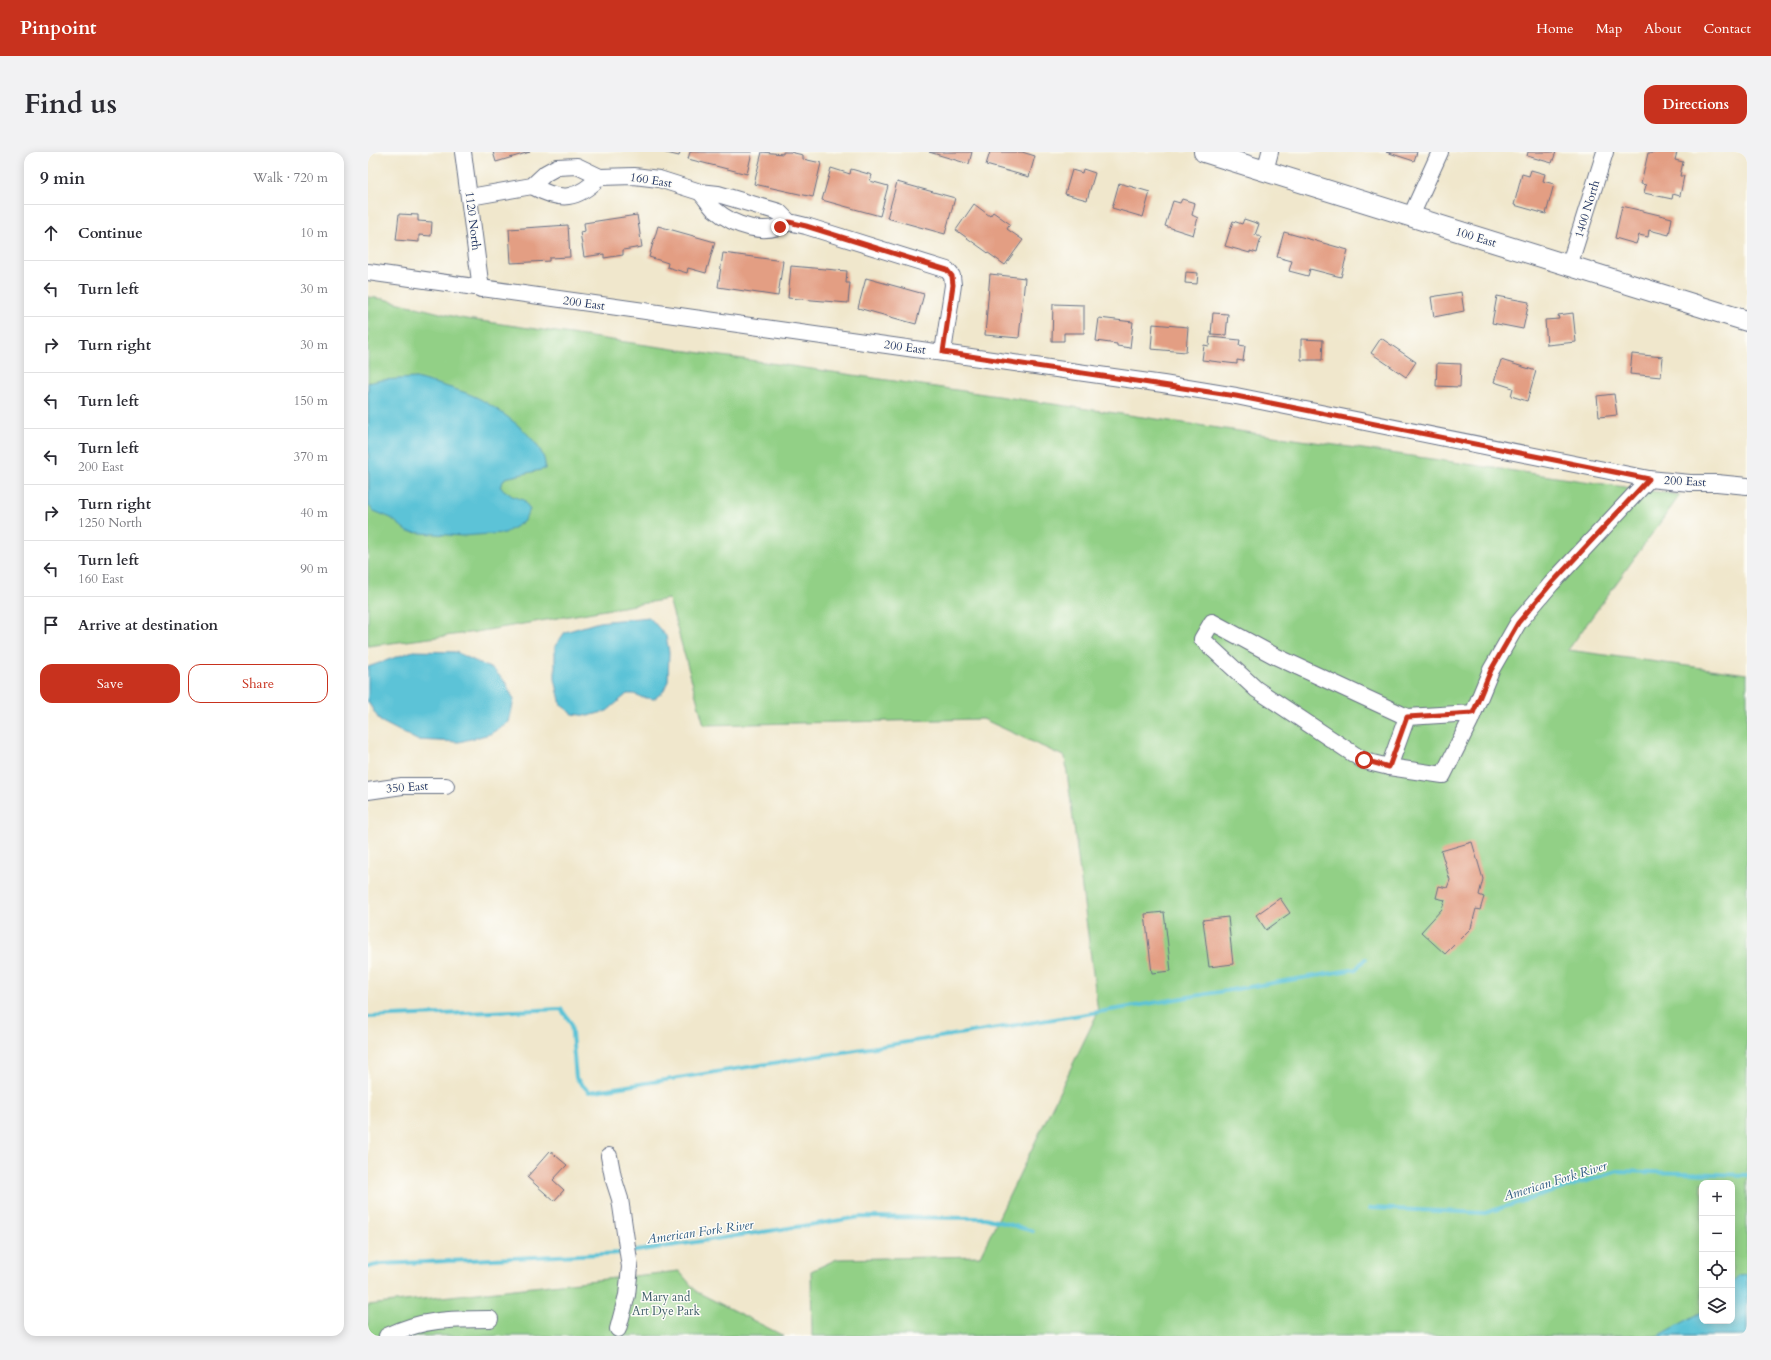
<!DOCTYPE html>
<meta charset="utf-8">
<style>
body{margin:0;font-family:Cardo,serif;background:#f2f2f3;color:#2b2b33}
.controls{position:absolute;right:12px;bottom:12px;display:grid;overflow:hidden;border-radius:8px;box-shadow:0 2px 10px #0003}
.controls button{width:36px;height:36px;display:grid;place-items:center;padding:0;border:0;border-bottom:1px solid #e1e1e2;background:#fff;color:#2b2b33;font:20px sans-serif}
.stop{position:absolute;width:12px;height:12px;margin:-9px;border:3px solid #c8321e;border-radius:50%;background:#fff}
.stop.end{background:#c8321e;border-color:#fff;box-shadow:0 1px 4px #0008}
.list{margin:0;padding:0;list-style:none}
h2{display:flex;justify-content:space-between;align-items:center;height:52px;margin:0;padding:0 16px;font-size:17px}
h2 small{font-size:13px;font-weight:400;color:#7c7c81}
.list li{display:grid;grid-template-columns:26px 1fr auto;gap:12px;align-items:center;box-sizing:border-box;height:56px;padding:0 16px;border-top:1px solid #e1e1e2}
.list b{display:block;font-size:15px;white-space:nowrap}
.list p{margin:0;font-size:13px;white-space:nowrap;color:#7c7c81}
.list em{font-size:13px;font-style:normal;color:#7c7c81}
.actions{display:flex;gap:8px;padding:12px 16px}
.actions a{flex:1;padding:9px 0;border:1px solid #c8321e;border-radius:12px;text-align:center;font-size:14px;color:#c8321e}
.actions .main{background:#c8321e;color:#fff}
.icon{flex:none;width:22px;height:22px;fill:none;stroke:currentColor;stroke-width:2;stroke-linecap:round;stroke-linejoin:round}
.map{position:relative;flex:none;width:1379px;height:1184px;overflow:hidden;border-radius:12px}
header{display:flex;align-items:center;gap:24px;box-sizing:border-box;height:56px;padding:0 20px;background:#c8321e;color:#fff}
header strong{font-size:19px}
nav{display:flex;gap:22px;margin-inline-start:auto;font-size:14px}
.intro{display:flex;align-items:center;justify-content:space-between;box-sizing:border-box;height:96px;padding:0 24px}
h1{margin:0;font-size:28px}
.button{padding:10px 18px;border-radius:12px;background:#c8321e;color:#fff;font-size:14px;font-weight:700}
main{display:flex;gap:24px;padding:0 24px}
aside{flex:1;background:#fff;border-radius:12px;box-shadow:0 2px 10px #0003}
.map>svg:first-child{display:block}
</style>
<header>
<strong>Pinpoint</strong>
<nav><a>Home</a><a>Map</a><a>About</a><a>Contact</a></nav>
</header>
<div class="intro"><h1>Find us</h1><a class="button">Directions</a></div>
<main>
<aside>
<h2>9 min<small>Walk · 720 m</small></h2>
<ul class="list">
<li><svg class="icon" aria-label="ahead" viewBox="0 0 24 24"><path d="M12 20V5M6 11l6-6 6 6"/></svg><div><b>Continue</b></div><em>10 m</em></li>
<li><svg class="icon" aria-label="left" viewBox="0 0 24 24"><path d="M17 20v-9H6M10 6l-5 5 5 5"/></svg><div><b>Turn left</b></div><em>30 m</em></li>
<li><svg class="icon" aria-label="right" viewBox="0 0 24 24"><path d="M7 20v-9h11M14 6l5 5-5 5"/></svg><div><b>Turn right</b></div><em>30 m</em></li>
<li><svg class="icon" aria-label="left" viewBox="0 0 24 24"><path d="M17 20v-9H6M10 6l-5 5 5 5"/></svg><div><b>Turn left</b></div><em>150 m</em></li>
<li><svg class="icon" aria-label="left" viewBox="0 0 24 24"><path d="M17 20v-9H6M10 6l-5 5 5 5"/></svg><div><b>Turn left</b><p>200 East</p></div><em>370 m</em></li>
<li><svg class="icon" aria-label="right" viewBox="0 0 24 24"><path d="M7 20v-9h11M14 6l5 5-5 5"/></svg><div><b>Turn right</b><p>1250 North</p></div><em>40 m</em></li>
<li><svg class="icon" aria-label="left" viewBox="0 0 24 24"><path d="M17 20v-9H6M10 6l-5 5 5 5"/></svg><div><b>Turn left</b><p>160 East</p></div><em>90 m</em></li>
<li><svg class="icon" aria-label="arrive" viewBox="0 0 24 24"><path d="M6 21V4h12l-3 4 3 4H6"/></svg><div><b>Arrive at destination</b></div></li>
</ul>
<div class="actions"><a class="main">Save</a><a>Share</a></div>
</aside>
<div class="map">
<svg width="1379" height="1184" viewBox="0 0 1379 1184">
<rect width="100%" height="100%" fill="#fdfcf7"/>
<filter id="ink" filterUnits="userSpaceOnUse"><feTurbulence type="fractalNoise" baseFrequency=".025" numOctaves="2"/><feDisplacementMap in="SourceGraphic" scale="8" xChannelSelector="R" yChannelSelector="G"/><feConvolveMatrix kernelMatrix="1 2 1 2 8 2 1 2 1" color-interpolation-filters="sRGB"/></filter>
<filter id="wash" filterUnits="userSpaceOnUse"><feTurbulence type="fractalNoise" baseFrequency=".012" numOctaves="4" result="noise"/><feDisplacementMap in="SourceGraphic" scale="16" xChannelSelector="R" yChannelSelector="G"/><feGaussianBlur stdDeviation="0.9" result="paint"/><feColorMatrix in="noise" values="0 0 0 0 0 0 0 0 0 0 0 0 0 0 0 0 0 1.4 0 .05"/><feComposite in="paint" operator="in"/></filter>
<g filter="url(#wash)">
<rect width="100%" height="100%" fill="#f0e7cc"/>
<g fill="#92d086" stroke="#568072" fill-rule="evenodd">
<path d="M0 145 16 147 92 166 1312 343 1200 498 1379 522V1184H444L443 1119 469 1107 612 1104 730 860 697 605 615 567 336 573 301 447 108 480 0 494ZM1334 1031H1364V1169H1334Z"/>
<polygon points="311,1119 329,1140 416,1184 0,1184 0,1153"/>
</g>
<g fill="#5bc3d7" stroke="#3b799a">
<path d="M48 226C68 232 91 237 110 246 131 257 181 291 177 317L137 326 132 335 144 344 156 348 162 358 155 370 137 381 94 384 40 380 23 366 6 359 1 354 0 231 13 228Z"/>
<polygon points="281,465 298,484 301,500 300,529 295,540 286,547 273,545 266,542 259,542 239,559 220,564 205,562 193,553 187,527 187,494 197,480 231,470"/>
<polygon points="45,499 88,500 126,518 138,531 146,548 141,570 122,582 91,590 49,588 12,569 0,550 0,515"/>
<polygon points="1379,1122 1379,1184 1290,1184 1334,1160 1334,1169 1364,1169 1364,1130 1371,1123"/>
</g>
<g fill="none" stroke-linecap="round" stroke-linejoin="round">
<g stroke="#5bc3d7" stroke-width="4">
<polyline points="0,865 193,857 203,871 208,926 221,940 731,860 988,817 997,807"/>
<polyline points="1002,1056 1117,1061 1250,1019 1379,1023"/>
<polyline points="262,1100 493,1065 617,1066 665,1079"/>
<polyline points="0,1115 13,1112 255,1101"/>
</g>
</g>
<g id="blocks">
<g fill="#e39e83">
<polygon points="125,0 162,0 128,10"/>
<polygon points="294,0 312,0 311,4"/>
<polygon points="322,0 384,0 379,22 320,7"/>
<polygon points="394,0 415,2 415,0 422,0 435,3 435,7 453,11 445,45 386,32"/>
<polygon points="561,0 604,0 601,12"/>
<polygon points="622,0 654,0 667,4 661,25 618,13"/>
<polygon points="1018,0 1049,0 1046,9"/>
<polygon points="1160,0 1188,0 1184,11 1159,4"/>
<polygon points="1284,0 1309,0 1307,8 1315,10 1312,24 1316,24 1312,44 1305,42 1304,47 1276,41 1278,33 1273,32 1280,1 1284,1"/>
<polygon points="463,16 482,22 483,17 504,23 502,29 520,34 512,64 454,48"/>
<polygon points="715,17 727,21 719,48 697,42 704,18 714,21"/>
<polygon points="1163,18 1177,22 1175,29 1186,32 1178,62 1146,53 1154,22 1161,24"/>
<polygon points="529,30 587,46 577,82 519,66"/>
<polygon points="751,31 782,40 775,65 744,56"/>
<polygon points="814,47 827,51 824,63 830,66 825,83 797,74 805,49 812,51"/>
<polygon points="606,52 622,64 625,60 642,72 639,77 655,88 637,113 588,78"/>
<polygon points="1254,54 1304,66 1301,83 1281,78 1280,85 1271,83 1268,92 1247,86"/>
<polygon points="31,62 50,63 50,69 64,70 63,84 51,83 51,90 28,88"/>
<polygon points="269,63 274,95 255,98 255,103 236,106 236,102 216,105 212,80 217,79 216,71"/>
<polygon points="876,67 891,72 887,83 893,85 889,101 882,99 882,101 857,94 865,69 874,72"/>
<polygon points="200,73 202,105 181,106 181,109 143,111 141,77"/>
<polygon points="290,74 347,90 338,121 320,116 319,121 299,115 300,111 281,105"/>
<polygon points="916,80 980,98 973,125 942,117 940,124 921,119 924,109 909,105"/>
<polygon points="355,101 415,109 410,144 350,135"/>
<polygon points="423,114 479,119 478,131 482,131 480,151 420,146"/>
<polygon points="818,120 830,121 829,132 817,131"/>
<polygon points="622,122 657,126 651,186 617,183"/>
<polygon points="498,126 556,142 548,172 490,156"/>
<polygon points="1093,140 1096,159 1066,165 1063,145"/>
<polygon points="1129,144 1161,150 1155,177 1124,171"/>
<polygon points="685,152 716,153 716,181 696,181 696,189 684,189"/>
<polygon points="845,161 860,162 858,183 843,182"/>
<polygon points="1205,161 1208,190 1179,193 1177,168 1191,167 1190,163"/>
<polygon points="731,166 765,170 762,196 749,194 749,192 728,189"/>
<polygon points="785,172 820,175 818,200 783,197"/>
<polygon points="842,185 872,188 871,193 877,194 875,209 869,208 869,212 834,208 836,193 841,194"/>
<polygon points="1013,186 1048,210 1038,225 1003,201"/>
<polygon points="933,187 955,188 954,208 933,208"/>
<polygon points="1264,202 1295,205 1293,225 1262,222"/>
<polygon points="1133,208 1168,219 1159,249 1143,244 1145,236 1126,230"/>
<polygon points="1069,211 1093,212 1092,235 1068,234"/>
<polygon points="1246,242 1249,263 1231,265 1229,244"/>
<polygon points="1104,690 1115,727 1111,743 1116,745 1112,758 1108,757 1103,776 1077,802 1053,780 1074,757 1077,748 1068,746 1071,734 1079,736 1082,728 1073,699"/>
<polygon points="912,746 922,761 898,778 888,763"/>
<polygon points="796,760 803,819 784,821 777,762"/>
<polygon points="860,765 865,812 841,815 835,768"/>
<polygon points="182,999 199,1013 185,1028 196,1038 186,1049 159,1025"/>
</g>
</g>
</g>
<g filter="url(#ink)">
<use href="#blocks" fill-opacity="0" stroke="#666f84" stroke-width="1"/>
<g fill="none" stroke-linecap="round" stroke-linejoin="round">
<defs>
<g id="minor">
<polyline points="95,0 113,137"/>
<polyline points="897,19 902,0"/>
<path d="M164 34C193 50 209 48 232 25"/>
<path d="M332 40C337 45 341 52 346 57 366 74 397 85 421 70"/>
<polyline points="102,45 164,34 178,21 189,15 209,14 232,25 266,24 291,27 332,40 350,42 411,60 421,70 438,74 579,118 584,124 585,133 575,200"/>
<polyline points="1043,64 1072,0"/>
<polyline points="1201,114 1237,0"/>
<polyline points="0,120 795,232 868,244 1281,327 1322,331 1349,331 1379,334"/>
<polyline points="1105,561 1039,565 1021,615 1075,623 1102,569 1123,518 1150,471 1183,432 1281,327"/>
<polyline points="1021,615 996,609 888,537 834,487 844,470 907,504 1039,565"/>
<polyline points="0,639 34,634 78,634"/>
<polyline points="241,1004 245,1025 252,1047 262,1115 259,1143 250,1177"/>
<path d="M19 1184C54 1167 83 1167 122 1167"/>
</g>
<polyline id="major" points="836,0 1379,169"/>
</defs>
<use href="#minor" stroke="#666f84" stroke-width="18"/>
<use href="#major" stroke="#666f84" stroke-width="22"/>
<use href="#minor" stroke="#fff" stroke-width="16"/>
<use href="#major" stroke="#fff" stroke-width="20"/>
</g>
</g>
<g fill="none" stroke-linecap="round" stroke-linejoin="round" filter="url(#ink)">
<polyline stroke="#c8321e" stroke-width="5" points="412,75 421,70 438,74 579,118 584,124 585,133 575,200 868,244 1281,327 1183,432 1150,471 1123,518 1105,561 1039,565 1021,615 996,608"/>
</g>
<g text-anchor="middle" stroke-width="3" stroke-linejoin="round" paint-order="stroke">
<g font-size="12" fill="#1b2f5e" stroke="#fdfcf7">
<text transform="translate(283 28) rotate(9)" y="4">160 East</text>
<text transform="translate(1219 57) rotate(-73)" y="4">1400 North</text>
<text transform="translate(105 69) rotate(83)" y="4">1120 North</text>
<text transform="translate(1108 85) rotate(17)" y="4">100 East</text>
<text transform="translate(216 151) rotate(8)" y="4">200 East</text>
<text transform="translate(537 195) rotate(8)" y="4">200 East</text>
<text transform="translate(1317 329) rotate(3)" y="4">200 East</text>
<text transform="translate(39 635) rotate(-4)" y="4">350 East</text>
</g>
<g font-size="12" fill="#3f5f6a" stroke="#fdfcf7">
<text x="298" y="1149">Mary and<tspan x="298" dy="14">Art Dye Park</tspan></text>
</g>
<g font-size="13" font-style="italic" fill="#2e5b82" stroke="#fdfcf7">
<text transform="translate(1187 1028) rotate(-17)" y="5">American Fork River</text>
<text transform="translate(332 1079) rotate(-8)" y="5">American Fork River</text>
</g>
</g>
</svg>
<div class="controls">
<button>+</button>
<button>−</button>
<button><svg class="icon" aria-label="locate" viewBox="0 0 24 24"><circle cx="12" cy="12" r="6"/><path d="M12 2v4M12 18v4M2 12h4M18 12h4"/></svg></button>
<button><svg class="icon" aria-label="layers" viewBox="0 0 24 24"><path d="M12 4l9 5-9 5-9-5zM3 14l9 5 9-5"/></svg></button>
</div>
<div class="stop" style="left:996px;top:608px"></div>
<div class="stop end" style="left:412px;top:75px"></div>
</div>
</main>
